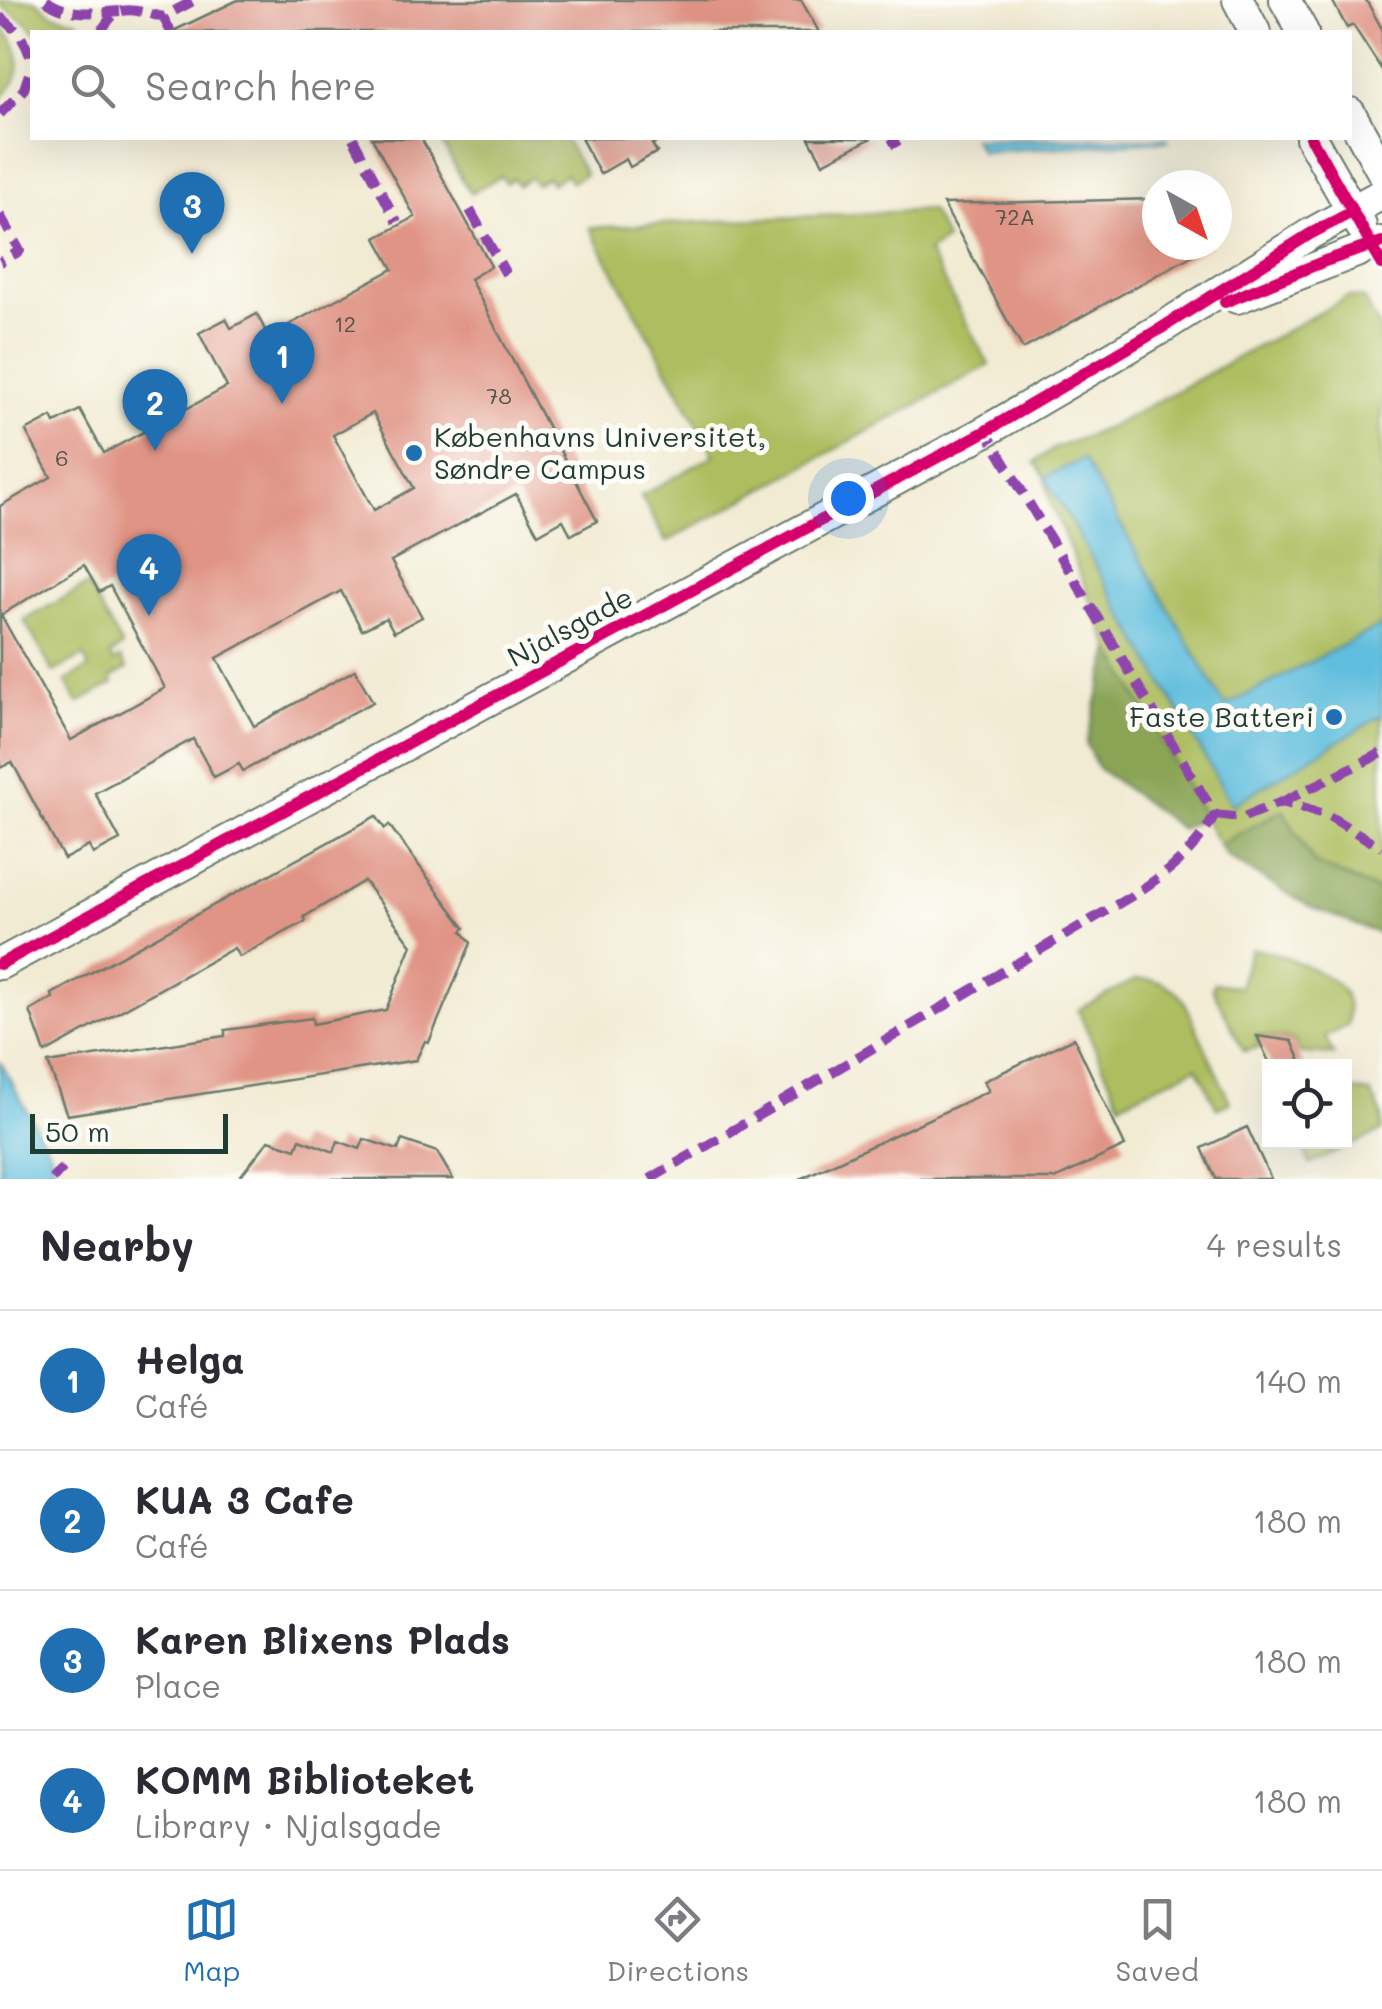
<!DOCTYPE html>
<meta charset="utf-8">
<style>
body{margin:0;font-family:Mali,sans-serif;background:#f2f2f3;color:#2b2b33}
.controls{position:absolute;right:30px;bottom:30px;display:grid;overflow:hidden;border-radius:0px;box-shadow:0 10px 40px #0002}
.controls button{width:90px;height:90px;display:grid;place-items:center;padding:0;border:0;border-bottom:2px solid #e1e1e2;background:#fff;color:#2b2b33;font:50px sans-serif}
.compass{position:absolute;left:1142px;top:170px;width:90px;height:90px;border-radius:50%;background:#fff;box-shadow:0 10px 40px #0002;rotate:140deg}
.scale{position:absolute;left:30px;bottom:25px;width:198px;box-sizing:border-box;padding-left:10px;border:5px solid #1f3d34;border-top:0;font-size:28px;line-height:35px;white-space:nowrap;color:#1f3d34;-webkit-text-stroke:8px #fdfcf7;paint-order:stroke}
.you{position:absolute;left:848px;top:498px;width:35px;height:35px;margin:-25px;border:8px solid #fff;border-radius:50%;background:#1a73e8;box-shadow:0 0 0 15px #1a73e833}
.badge{display:grid;place-items:center;width:65px;height:65px;border-radius:50%;background:#1f6fb2;color:#fff;font-size:32px;font-weight:700}
.pin{position:absolute;translate:-50% -82px;filter:drop-shadow(0 2px 5px #0008)}
.pin::after{content:'';position:absolute;top:52px;width:35px;height:30px;background:inherit;clip-path:polygon(0 0,100% 0,50% 100%)}
.list{margin:0;padding:0;list-style:none}
h2{display:flex;justify-content:space-between;align-items:center;height:130px;margin:0;padding:0 40px;font-size:42px}
h2 small{font-size:32px;font-weight:400;color:#7c7c81}
.list li{display:grid;grid-template-columns:65px 1fr auto;gap:30px;align-items:center;box-sizing:border-box;height:140px;padding:0 40px;border-top:2px solid #e1e1e2}
.list b{display:block;font-size:38px;white-space:nowrap}
.list p{margin:0;font-size:32px;white-space:nowrap;color:#7c7c81}
.list em{font-size:32px;font-style:normal;color:#7c7c81}
.icon{flex:none;width:55px;height:55px;fill:none;stroke:currentColor;stroke-width:2;stroke-linecap:round;stroke-linejoin:round}
.map{position:relative;flex:none;width:1382px;height:1179px;overflow:hidden}
.search{position:absolute;background:#fff;box-shadow:0 10px 40px #0002;left:30px;right:30px;top:30px;height:110px;display:flex;align-items:center;gap:25px;box-sizing:border-box;padding:0 35px;border-radius:0px;color:#7c7c81;font-size:38px}
.sheet{height:690px;background:#fff}
nav{display:flex;justify-content:space-around;align-items:center;box-sizing:border-box;height:140px;border-top:2px solid #e1e1e2;background:#fff;font-size:28px;color:#7c7c81}
nav a{display:grid;justify-items:center;gap:5px}
nav .on{color:#1f6fb2}
.map>svg:first-child{display:block}
</style>
<div class="map">
<svg width="1382" height="1179" viewBox="0 0 1382 1179">
<rect width="100%" height="100%" fill="#fdfcf7"/>
<filter id="ink" filterUnits="userSpaceOnUse"><feTurbulence type="fractalNoise" baseFrequency=".01" numOctaves="2"/><feDisplacementMap in="SourceGraphic" scale="20" xChannelSelector="R" yChannelSelector="G"/><feConvolveMatrix kernelMatrix="1 2 1 2 8 2 1 2 1" color-interpolation-filters="sRGB"/></filter>
<filter id="wash" filterUnits="userSpaceOnUse"><feTurbulence type="fractalNoise" baseFrequency=".0048" numOctaves="4" result="noise"/><feDisplacementMap in="SourceGraphic" scale="40" xChannelSelector="R" yChannelSelector="G"/><feGaussianBlur stdDeviation="2.25" result="paint"/><feColorMatrix in="noise" values="0 0 0 0 0 0 0 0 0 0 0 0 0 0 0 0 0 1.4 0 .05"/><feComposite in="paint" operator="in"/></filter>
<g filter="url(#wash)">
<rect width="100%" height="100%" fill="#f2ebd3"/>
<g fill="#adbd5f" stroke="#667d4a" stroke-width="2.5">
<polygon points="0,0 35,0 53,14 77,20 86,32 35,32 28,24 0,5"/>
<path d="M0 26C25 48 25 77 0 99Z"/>
<polygon points="439,138 564,138 585,174 571,182 566,174 551,184 547,177 535,184 531,177 518,185 513,178 506,183 501,176 470,193"/>
<polygon points="930,210 946,240 928,252 989,365 666,542 641,496 714,455 590,228"/>
<polygon points="1348,297 1364,299 1382,333 1382,625 1225,706 1083,460 1231,804 1382,715 1382,893 1314,863 1283,810 1219,845 1111,649 1050,501 1045,477 1035,462 1053,449 1110,427"/>
<polygon points="88,585 122,647 110,655 114,662 121,658 127,669 111,678 113,684 78,703 66,681 89,668 84,656 53,672 24,620"/>
<path d="M1251 949C1274 950 1332 973 1344 993 1349 1003 1348 1014 1348 1025L1325 1037 1334 1055 1300 1053 1294 1040 1256 1035 1260 1047 1244 1051 1212 988 1214 983 1239 987Z"/>
<path d="M1135 980C1157 979 1171 983 1184 1001L1230 1102 1217 1108 1197 1067 1120 1103 1078 1010Z"/>
<polygon points="1345,1078 1350,1090 1371,1093 1382,1115 1382,1131 1310,1164 1300,1142 1344,1142"/>
</g>
<g fill="#8aa456" stroke="#547045" stroke-width="2.5">
<polygon points="1111,649 1204,817 1181,829 1098,768 1086,744"/>
<polygon points="1283,810 1314,863 1382,893 1382,935 1308,906 1226,856 1219,845"/>
</g>
<g fill="#5fbddd" stroke="#3f7d88" stroke-width="2.5">
<polygon points="973,138 1167,138 1169,141 981,152"/>
<polygon points="1083,459 1225,706 1382,625 1382,715 1232,805 1045,477"/>
<polygon points="0,1061 51,1154 54,1168 46,1179 0,1179"/>
</g>
<g id="blocks">
<g fill="#e09485" fill-rule="evenodd">
<polygon points="238,0 801,0 819,32 171,32"/>
<polygon points="1332,0 1366,0 1382,29 1382,70 1353,25 1347,28"/>
<path d="M372 138H421L491 266 470 279 597 521 571 535 563 520 538 534 516 494 391 561 422 617 394 632 386 618 362 630 341 591 217 658 254 726 355 670 373 702 243 771 239 764 214 777 193 739 95 793 120 840 93 854 89 846 64 859 12 762 0 768V506L51 477 26 431 52 417 55 423 80 410 104 453 227 387 199 333 226 319 231 328 257 314 268 336 393 269 376 238 415 217ZM373 413 414 488 374 510 333 435ZM84 565 99 592 110 586 165 688 71 740 1 615Z"/>
<polygon points="581,138 665,138 652,144 657,152 630,167 626,159 600,174"/>
<polygon points="809,138 872,138 823,163"/>
<polygon points="1157,199 1157,245 1211,245 1023,349 943,204"/>
<polygon points="376,816 385,829 389,825 465,928 462,931 471,943 429,1042 425,1041 416,1060 67,1115 48,1063 225,1036 225,1030 312,1018 313,1024 386,1010 412,945 364,881 304,917 306,921 239,957 234,948 45,1053 30,1011 53,998 52,994"/>
<polygon points="1257,1036 1292,1041 1303,1066 1271,1066"/>
<polygon points="1074,1038 1125,1146 1055,1179 800,1179 989,1091 984,1081"/>
<polygon points="1247,1127 1271,1179 1216,1179 1202,1148"/>
<polygon points="300,1139 334,1152 338,1141 360,1149 364,1139 398,1150 402,1140 437,1152 453,1179 238,1179 269,1140 296,1149"/>
</g>
</g>
</g>
<g filter="url(#ink)">
<use href="#blocks" fill-opacity="0" stroke="#697a6c" stroke-width="2.5"/>
<g fill="none" stroke-linecap="round" stroke-linejoin="round">
<defs>
<g id="tertiary">
<polyline points="1238,0 1255,32"/>
<polyline points="1285,0 1303,32"/>
<polyline points="1350,113 1382,171"/>
<polyline points="1311,138 1361,226"/>
<polyline points="1237,298 1382,242"/>
<polyline points="0,964 986,431 1160,329 1310,234 1382,194"/>
</g>
</defs>
<use href="#tertiary" stroke="#697a6c" stroke-width="34"/>
<use href="#tertiary" stroke="#fff" stroke-width="30"/>
<g stroke="#8e44ad" stroke-width="10" stroke-dasharray="20 10" stroke-linecap="butt">
<path d="M46 0C66 16 95 13 120 11"/>
<path d="M0 17C18 29 26 42 32 62"/>
<path d="M101 32C118 1 132 10 163 17"/>
<polyline points="171,32 163,17 195,0"/>
<polyline points="0,114 24,89 32,65"/>
<polyline points="353,138 397,222"/>
<polyline points="892,138 897,147"/>
<polyline points="470,210 506,274"/>
<polyline points="0,215 20,251 0,262"/>
<polyline points="1282,802 1382,753"/>
<polyline points="1215,815 1241,818 1282,802 1327,815 1382,848"/>
<polyline points="52,1179 63,1168"/>
<path d="M650 1179 1135 894C1169 871 1195 852 1215 815L986 431"/>
</g>
<defs>
<g id="cycleway">
<polyline points="1311,138 1382,264"/>
<polyline points="1225,302 1325,261 1382,242"/>
<polyline points="0,964 986,431 1160,329 1310,234 1352,212"/>
</g>
</defs>
<use href="#cycleway" stroke="#fdfcf7" stroke-width="19"/>
<use href="#cycleway" stroke="#d6006c" stroke-width="12"/>
</g>
</g>
<g fill="#1f6fb2" stroke="#fdfcf7" stroke-width="4">
<circle cx="414" cy="453" r="10"/>
<circle cx="1334" cy="717" r="10"/>
</g>
<g text-anchor="middle" stroke-width="10" stroke-linejoin="round" paint-order="stroke">
<g font-size="22" fill="#4f5348">
<text x="1015" y="225">72A</text>
<text x="345" y="332">12</text>
<text x="499" y="404">78</text>
<text x="62" y="466">6</text>
</g>
<g font-size="28" fill="#1f3d34" stroke="#fdfcf7" text-anchor="start">
<text x="434" y="447">Københavns Universitet,<tspan x="434" dy="32">Søndre Campus</tspan></text>
<text x="1314" y="727" text-anchor="end">Faste Batteri</text>
</g>
<g font-size="28" fill="#1f3d34" stroke="#fdfcf7">
<text transform="translate(570 627) rotate(-28)" y="10">Njalsgade</text>
</g>
</g>
</svg>
<div class="controls">
<button><svg class="icon" aria-label="locate" viewBox="0 0 24 24"><circle cx="12" cy="12" r="6"/><path d="M12 2v4M12 18v4M2 12h4M18 12h4"/></svg></button>
</div>
<svg class="compass" viewBox="-18 -18 36 36"><path d="M0-13l5 13h-10z" fill="#e53935"/><path d="M0 13l5-13h-10z" fill="#7c7c81"/></svg>
<div class="scale">50 m</div>
<div class="you"></div>
<div class="pin badge" style="left:282px;top:404px">1</div>
<div class="pin badge" style="left:155px;top:451px">2</div>
<div class="pin badge" style="left:192px;top:254px">3</div>
<div class="pin badge" style="left:149px;top:616px">4</div>
<div class="search"><svg class="icon" aria-label="search" viewBox="0 0 24 24"><circle cx="10" cy="10" r="6"/><path d="M15 15l6 6"/></svg>Search here</div>
</div>
<section class="sheet">
<h2>Nearby<small>4 results</small></h2>
<ul class="list">
<li><span class="badge">1</span><div><b>Helga</b><p>Café</p></div><em>140 m</em></li>
<li><span class="badge">2</span><div><b>KUA 3 Cafe</b><p>Café</p></div><em>180 m</em></li>
<li><span class="badge">3</span><div><b>Karen Blixens Plads</b><p>Place</p></div><em>180 m</em></li>
<li><span class="badge">4</span><div><b>KOMM Biblioteket</b><p>Library · Njalsgade</p></div><em>180 m</em></li>
</ul>
</section>
<nav>
<a class="on"><svg class="icon" aria-label="map" viewBox="0 0 24 24"><path d="M3 6l6-2 6 2 6-2v14l-6 2-6-2-6 2zM9 4v14M15 6v14"/></svg>Map</a>
<a><svg class="icon" aria-label="directions" viewBox="0 0 24 24"><path d="M12 3l9 9-9 9-9-9zM9 14v-3h6M13 9l2 2-2 2"/></svg>Directions</a>
<a><svg class="icon" aria-label="saved" viewBox="0 0 24 24"><path d="M7 4h10v16l-5-4-5 4z"/></svg>Saved</a>
</nav>
